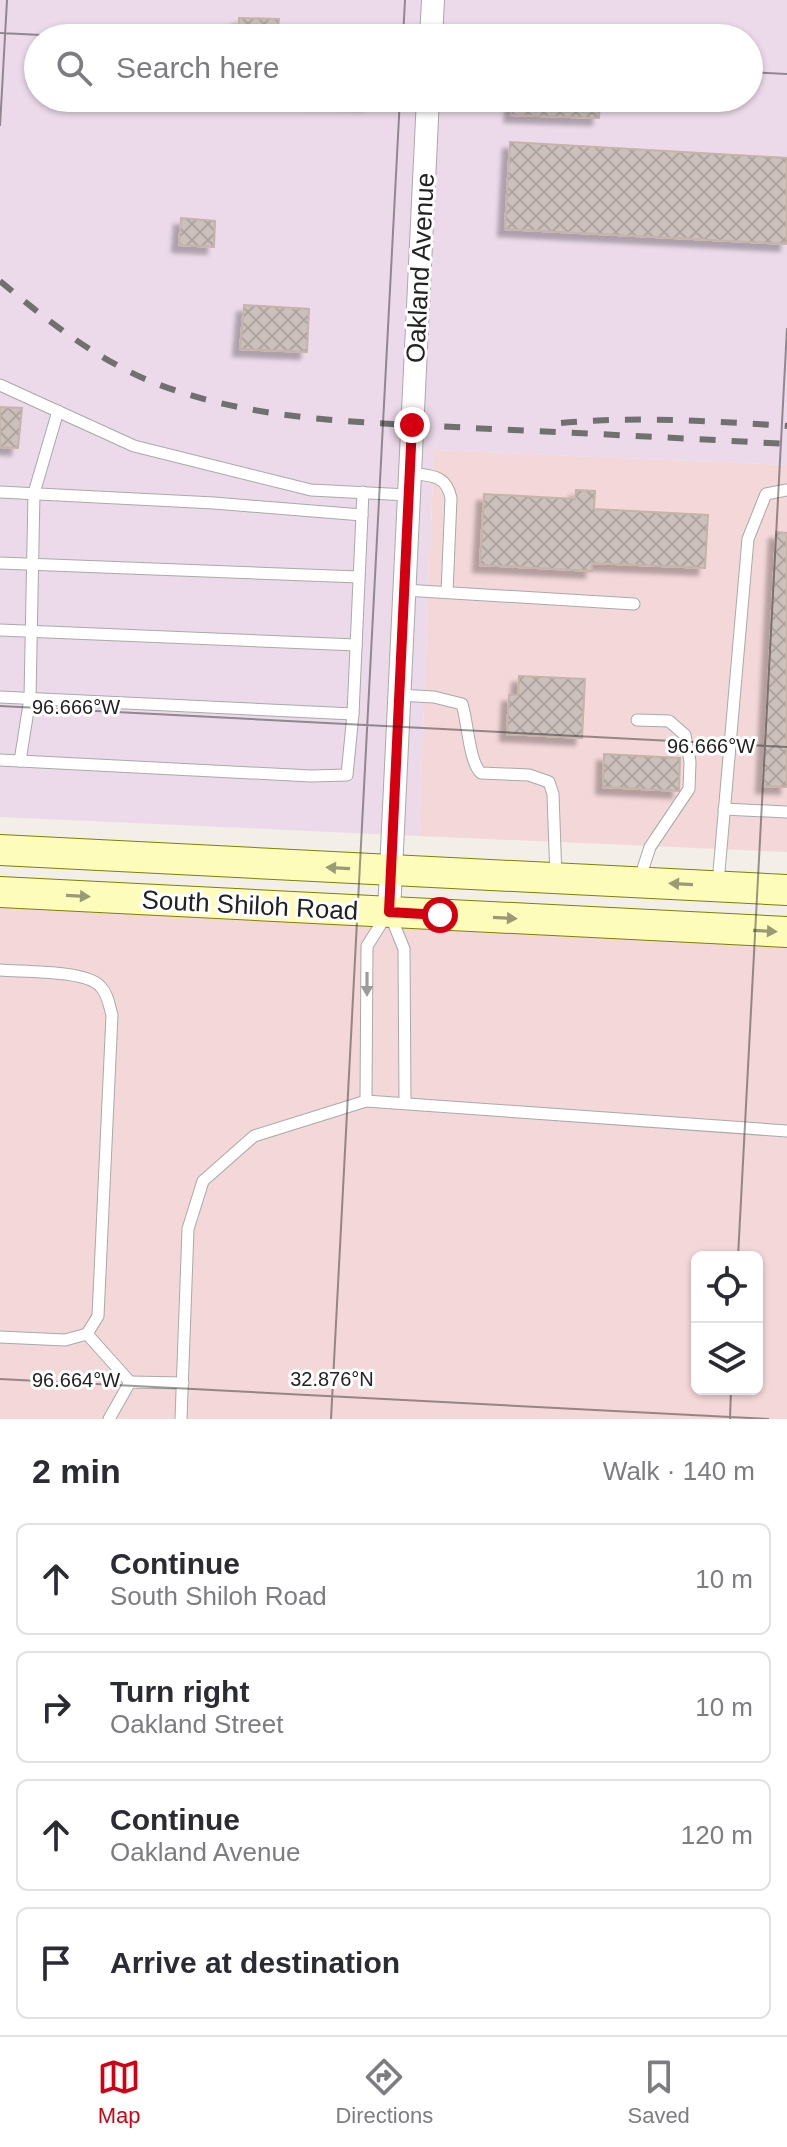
<!DOCTYPE html>
<meta charset="utf-8">
<style>
body{margin:0;font-family:Arial,sans-serif;background:#f7f7f7;color:#2b2b33}
.controls{position:absolute;right:24px;bottom:24px;display:grid;overflow:hidden;border-radius:12px;box-shadow:0 2px 6px #0004}
.controls button{width:72px;height:72px;display:grid;place-items:center;padding:0;border:0;border-bottom:2px solid #e1e1e2;background:#fff;color:#2b2b33;font:40px sans-serif}
.stop{position:absolute;width:24px;height:24px;margin:-18px;border:6px solid #d40011;border-radius:50%;background:#fff}
.stop.end{background:#d40011;border-color:#fff;box-shadow:0 2px 8px #0008}
.list{margin:0;padding:0;list-style:none}
h2{display:flex;justify-content:space-between;align-items:center;height:104px;margin:0;padding:0 32px;font-size:34px}
h2 small{font-size:26px;font-weight:400;color:#7c7c81}
.list li{display:grid;grid-template-columns:52px 1fr auto;gap:24px;align-items:center;box-sizing:border-box;height:112px;margin:0 16px 16px;padding:0 16px;border:2px solid #e1e1e2;border-radius:12px}
.list b{display:block;font-size:30px;white-space:nowrap}
.list p{margin:0;font-size:26px;white-space:nowrap;color:#7c7c81}
.list em{font-size:26px;font-style:normal;color:#7c7c81}
.icon{flex:none;width:44px;height:44px;fill:none;stroke:currentColor;stroke-width:2;stroke-linecap:round;stroke-linejoin:round}
.map{position:relative;flex:none;width:787px;height:1419px;overflow:hidden}
.search{position:absolute;background:#fff;box-shadow:0 2px 6px #0004;left:24px;right:24px;top:24px;height:88px;display:flex;align-items:center;gap:20px;box-sizing:border-box;padding:0 28px;border-radius:44px;color:#7c7c81;font-size:30px}
.sheet{height:616px;background:#fff}
nav{display:flex;justify-content:space-around;align-items:center;box-sizing:border-box;height:112px;border-top:2px solid #e1e1e2;background:#fff;font-size:22px;color:#7c7c81}
nav a{display:grid;justify-items:center;gap:4px}
nav .on{color:#d40011}
.map>svg:first-child{display:block}
</style>
<div class="map">
<svg width="787" height="1419" viewBox="0 0 787 1419">
<defs>
<pattern id="building-cross-hatch" width="8" height="8" patternUnits="userSpaceOnUse" patternTransform="scale(2)"><rect width="8" height="8" fill="#cbc0bb"/><path d="M0 0l8 8M0 8l8-8" fill="none" stroke="#aea5a0"/></pattern>
<filter id="shadow"><feDropShadow dx="-7" dy="7" stdDeviation="2" flood-color="#0004"/></filter>
</defs>
<rect width="100%" height="100%" fill="#f3eee8"/>
<g fill="#f4d7d8" fill-rule="evenodd">
<polygon points="434,450 787,465 787,852 419,836"/>
<path d="M0 904 787 947V1419H0ZM697 1257H757V1389H697Z"/>
</g>
<path fill="#ecdaea" fill-rule="evenodd" d="M0 0H787V465L434 450 419 836 0 817ZM38 38H749V98H38Z"/>
<g fill="url(#building-cross-hatch)" stroke="#c6b3a9" stroke-width="2" filter="url(#shadow)">
<polygon points="239,18 279,19 277,38 238,38"/>
<polygon points="282,98 370,98 369,103"/>
<polygon points="513,98 600,98 599,118 511,115"/>
<polygon points="510,142 787,158 787,244 505,229"/>
<polygon points="181,218 215,221 214,247 179,245"/>
<polygon points="244,305 309,309 307,352 240,349"/>
<polygon points="0,407 22,408 18,448 0,447"/>
<polygon points="576,490 595,491 594,509 708,515 705,568 592,563 592,571 480,565 484,494 575,499"/>
<polygon points="776,532 787,533 787,787 763,786"/>
<polygon points="519,676 585,679 582,738 507,734 509,695 518,695"/>
<polygon points="604,754 680,758 679,791 603,787"/>
</g>
<g fill="none" stroke-linecap="round" stroke-linejoin="round">
<defs>
<g id="lane">
<polyline points="0,385 134,446 311,490 408,495"/>
<path d="M409 473C431 476 446 474 451 498L447 592"/>
<polyline points="0,492 214,503 362,515"/>
<polyline points="0,563 359,577"/>
<polyline points="404,590 634,604"/>
<polyline points="0,630 356,645"/>
<path d="M398 695 434 697 462 704C468 723 469 762 481 773L529 775 549 782 553 794 556 878"/>
<polyline points="0,697 353,714"/>
<polyline points="637,720 669,721 685,735 690,762 689,789 650,847 639,881"/>
<polyline points="0,760 311,776 347,775 353,714 363,492"/>
<polyline points="20,761 30,698 34,493 58,411"/>
<polyline points="724,809 787,812"/>
<polyline points="718,883 748,539 766,494 787,490"/>
<polyline points="391,917 404,949 405,1103"/>
<path d="M0 970C23 972 85 970 100 986 108 994 109 1005 112 1015L98 1316 87 1334 65 1340 0 1337"/>
<polyline points="366,1101 367,946 386,916"/>
<polyline points="87,1334 130,1382"/>
<polyline points="109,1419 130,1382 183,1383"/>
<polyline points="181,1419 188,1229 203,1181 254,1136 366,1101 787,1131"/>
</g>
<g id="street">
<polyline points="431,38 433,0"/>
<polyline points="389,912 428,98"/>
</g>
<g id="secondary">
<polyline points="0,850 787,890"/>
<polyline points="0,892 787,932"/>
</g>
</defs>
<use href="#lane" stroke="#a9a9a9" stroke-width="13"/>
<use href="#street" stroke="#a9a9a9" stroke-width="24"/>
<use href="#secondary" stroke="#7e8200" stroke-width="32"/>
<use href="#lane" stroke="#fff" stroke-width="11"/>
<use href="#street" stroke="#fff" stroke-width="22"/>
<use href="#secondary" stroke="#fefcbb" stroke-width="30"/>
<g stroke="#707070" stroke-width="6" stroke-dasharray="16 16" stroke-linecap="butt">
<path d="M0 281C45 319 91 355 145 379 247 422 364 422 473 428 577 433 682 438 787 444"/>
<path d="M561 423C636 416 711 421 787 426"/>
</g>
</g>
<defs><path id="oneway-solid" d="M-6-.8H1V-3.2L6.5 0L1 3.2V.8H-6Z" transform="scale(2)"/></defs>
<g fill="#9b9a76">
<use href="#oneway-solid" transform="translate(338 868) rotate(-177)"/>
<use href="#oneway-solid" transform="translate(681 884) rotate(-177)"/>
<use href="#oneway-solid" transform="translate(78 896) rotate(3)"/>
<use href="#oneway-solid" transform="translate(505 918) rotate(3)"/>
<use href="#oneway-solid" transform="translate(765 931) rotate(3)"/>
</g>
<use fill="#9c9c9c" href="#oneway-solid" transform="translate(367 984) rotate(90)"/>
<g fill="none" stroke-linecap="round" stroke-linejoin="round">
<polyline stroke="#d40011" stroke-width="10" points="412,425 389,912 440,915"/>
</g>
<path fill="none" stroke="#222" stroke-width="2" stroke-opacity="0.45" d="M0 33 103 38M403 38 405 0M749 72 787 74M0 126 7 0M0 706 787 747M738 1257 787 328M0 1379 769 1419M331 1419 400 98M730 1419 731 1389"/>
<g text-anchor="middle" stroke-width="6" stroke-linejoin="round" paint-order="stroke">
<g font-size="26" fill="#222" stroke="#fff">
<text transform="translate(420 268) rotate(-87)" y="9">Oakland Avenue</text>
<text transform="translate(250 905) rotate(3)" y="9">South Shiloh Road</text>
</g>
</g>
<g font-size="20" text-anchor="middle" fill="#222" stroke="#fff" stroke-width="6" stroke-linejoin="round" paint-order="stroke">
<text x="76" y="714">96.666°W</text>
<text x="711" y="753">96.666°W</text>
<text x="332" y="1386">32.876°N</text>
<text x="76" y="1387">96.664°W</text>
</g>
</svg>
<div class="controls">
<button><svg class="icon" aria-label="locate" viewBox="0 0 24 24"><circle cx="12" cy="12" r="6"/><path d="M12 2v4M12 18v4M2 12h4M18 12h4"/></svg></button>
<button><svg class="icon" aria-label="layers" viewBox="0 0 24 24"><path d="M12 4l9 5-9 5-9-5zM3 14l9 5 9-5"/></svg></button>
</div>
<div class="stop" style="left:440px;top:915px"></div>
<div class="stop end" style="left:412px;top:425px"></div>
<div class="search"><svg class="icon" aria-label="search" viewBox="0 0 24 24"><circle cx="10" cy="10" r="6"/><path d="M15 15l6 6"/></svg>Search here</div>
</div>
<section class="sheet">
<h2>2 min<small>Walk · 140 m</small></h2>
<ul class="list">
<li><svg class="icon" aria-label="ahead" viewBox="0 0 24 24"><path d="M12 20V5M6 11l6-6 6 6"/></svg><div><b>Continue</b><p>South Shiloh Road</p></div><em>10 m</em></li>
<li><svg class="icon" aria-label="right" viewBox="0 0 24 24"><path d="M7 20v-9h11M14 6l5 5-5 5"/></svg><div><b>Turn right</b><p>Oakland Street</p></div><em>10 m</em></li>
<li><svg class="icon" aria-label="ahead" viewBox="0 0 24 24"><path d="M12 20V5M6 11l6-6 6 6"/></svg><div><b>Continue</b><p>Oakland Avenue</p></div><em>120 m</em></li>
<li><svg class="icon" aria-label="arrive" viewBox="0 0 24 24"><path d="M6 21V4h12l-3 4 3 4H6"/></svg><div><b>Arrive at destination</b></div></li>
</ul>
</section>
<nav>
<a class="on"><svg class="icon" aria-label="map" viewBox="0 0 24 24"><path d="M3 6l6-2 6 2 6-2v14l-6 2-6-2-6 2zM9 4v14M15 6v14"/></svg>Map</a>
<a><svg class="icon" aria-label="directions" viewBox="0 0 24 24"><path d="M12 3l9 9-9 9-9-9zM9 14v-3h6M13 9l2 2-2 2"/></svg>Directions</a>
<a><svg class="icon" aria-label="saved" viewBox="0 0 24 24"><path d="M7 4h10v16l-5-4-5 4z"/></svg>Saved</a>
</nav>
